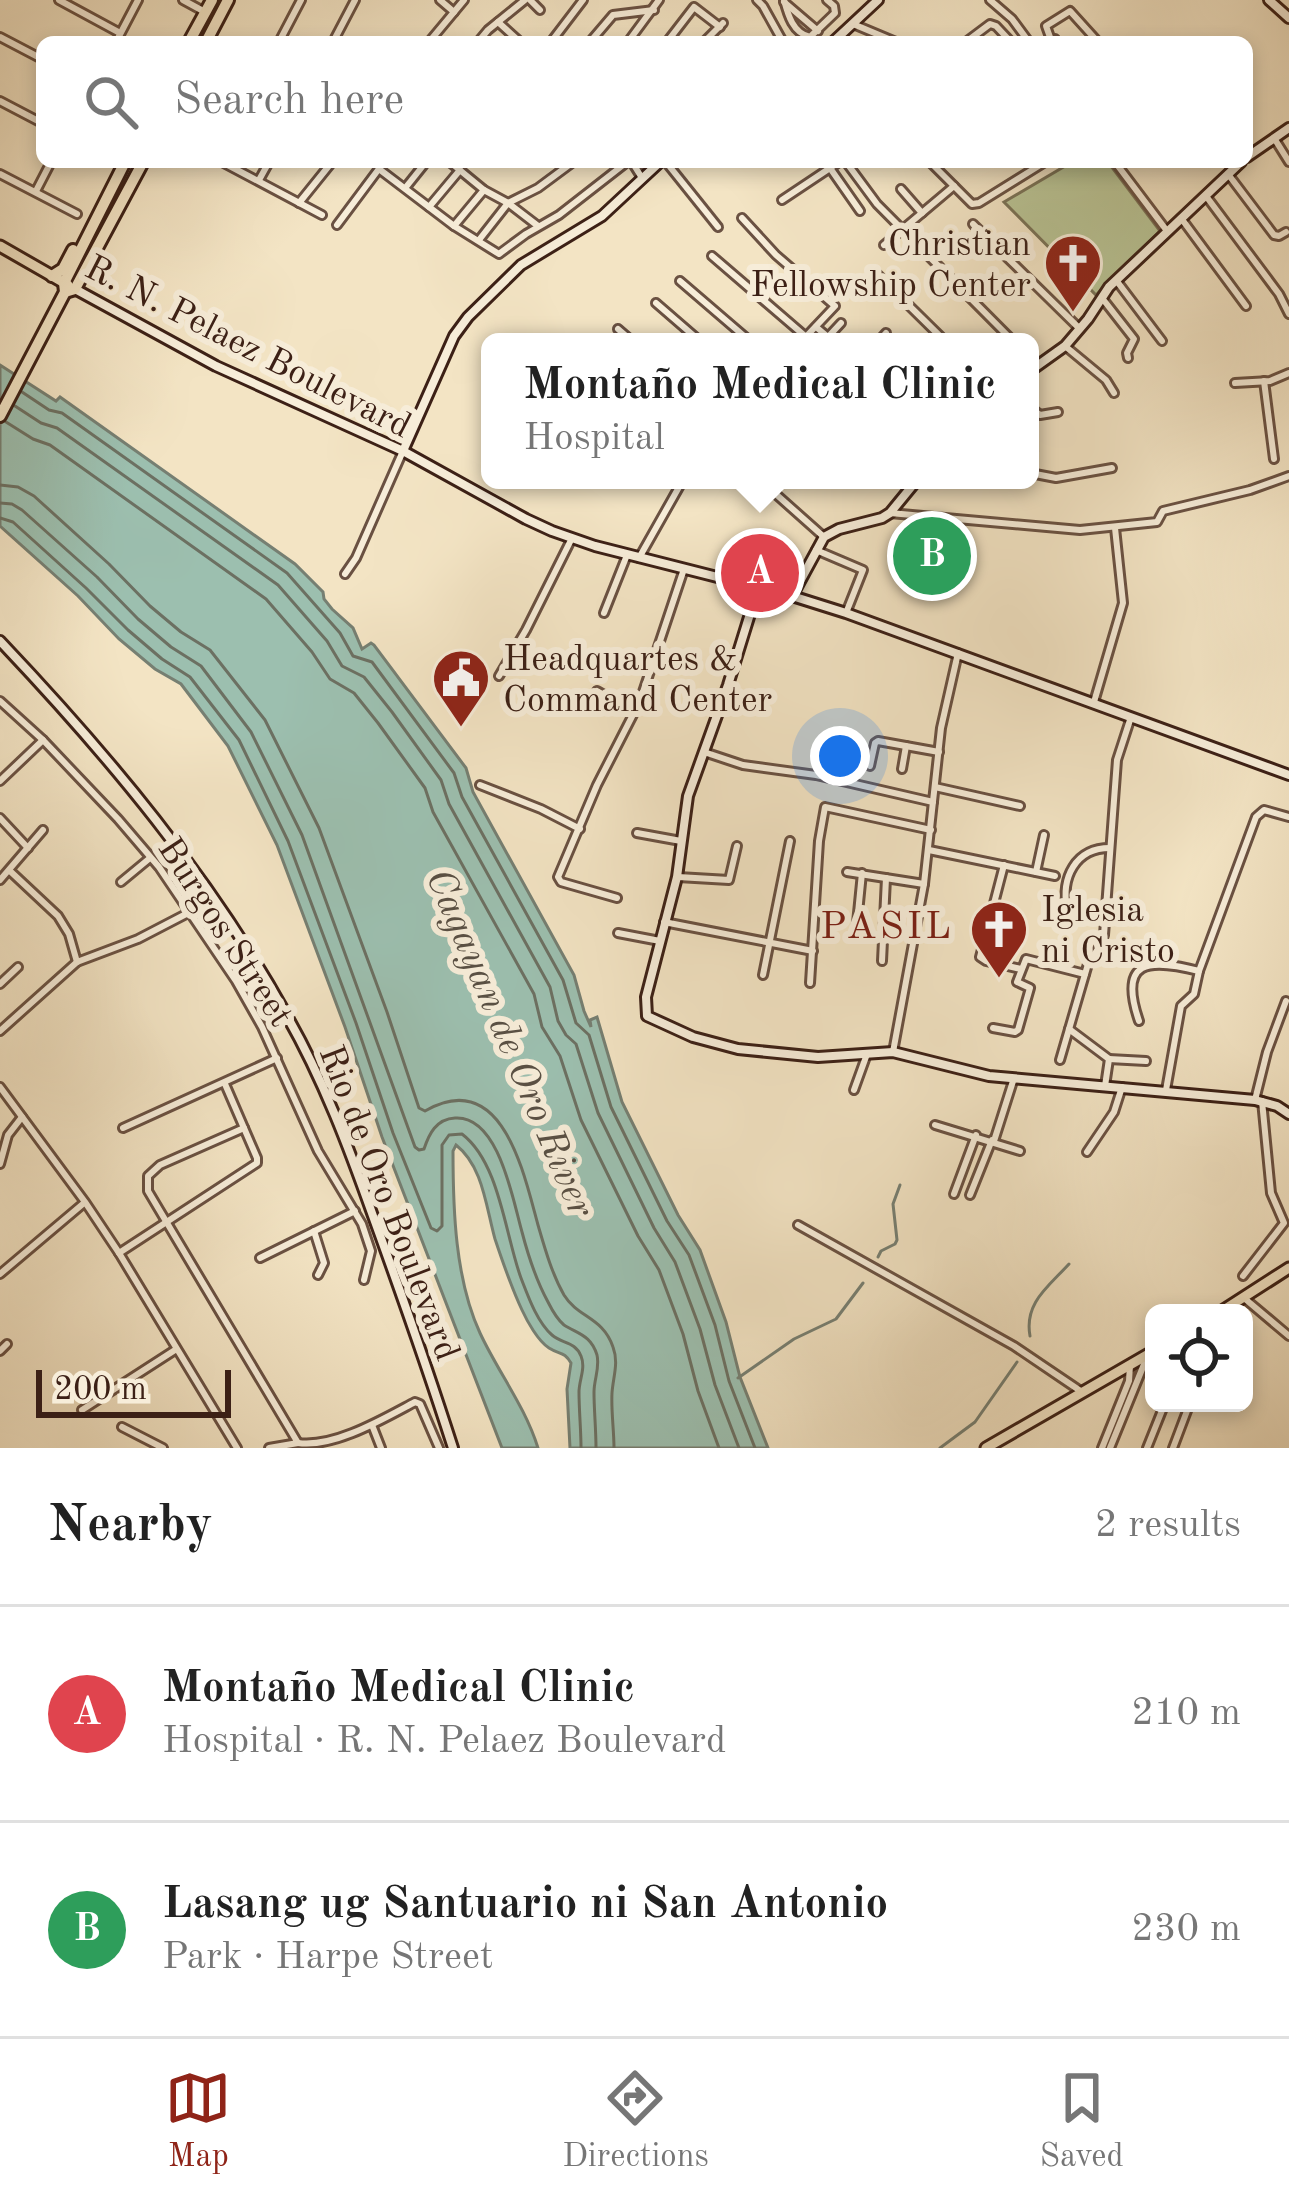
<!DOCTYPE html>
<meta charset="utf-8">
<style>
body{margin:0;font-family:"Old Standard TT",serif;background:#f6f6f6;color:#222}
.controls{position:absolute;right:36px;bottom:36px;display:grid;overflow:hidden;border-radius:18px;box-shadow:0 6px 18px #0003}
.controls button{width:108px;height:108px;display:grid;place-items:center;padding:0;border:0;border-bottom:3px solid #e0e0e0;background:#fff;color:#222;font:60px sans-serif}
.scale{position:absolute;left:36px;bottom:30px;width:195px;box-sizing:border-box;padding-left:12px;border:6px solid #3c2016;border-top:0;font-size:33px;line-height:42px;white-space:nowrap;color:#3c2016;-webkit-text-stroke:9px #f7edd9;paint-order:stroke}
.you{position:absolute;left:840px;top:756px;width:42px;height:42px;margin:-30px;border:9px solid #fff;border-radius:50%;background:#1a73e8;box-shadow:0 0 0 18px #1a73e833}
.badge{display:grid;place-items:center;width:78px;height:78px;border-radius:50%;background:#8f2418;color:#fff;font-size:39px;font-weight:700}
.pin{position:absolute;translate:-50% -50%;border:6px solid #fff;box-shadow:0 3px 12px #0006}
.popup{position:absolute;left:481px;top:333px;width:558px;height:156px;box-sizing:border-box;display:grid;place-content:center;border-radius:18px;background:#fff;filter:drop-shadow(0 3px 9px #0005);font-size:39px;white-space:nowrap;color:#767676}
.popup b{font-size:45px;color:#222}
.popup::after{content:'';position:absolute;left:50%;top:100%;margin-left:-24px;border:24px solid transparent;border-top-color:#fff}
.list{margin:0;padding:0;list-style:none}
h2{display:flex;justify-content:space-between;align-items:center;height:156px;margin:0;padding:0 48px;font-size:51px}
h2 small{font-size:39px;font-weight:400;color:#767676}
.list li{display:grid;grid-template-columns:78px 1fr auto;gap:36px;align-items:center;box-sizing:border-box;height:216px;padding:0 48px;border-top:3px solid #e0e0e0}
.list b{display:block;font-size:45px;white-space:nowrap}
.list p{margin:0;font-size:39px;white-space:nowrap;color:#767676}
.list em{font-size:39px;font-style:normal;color:#767676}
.icon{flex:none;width:66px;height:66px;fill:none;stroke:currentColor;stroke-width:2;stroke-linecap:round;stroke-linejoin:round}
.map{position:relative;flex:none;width:1289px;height:1448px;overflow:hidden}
.search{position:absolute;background:#fff;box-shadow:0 6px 18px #0003;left:36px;right:36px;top:36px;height:132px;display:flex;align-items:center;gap:30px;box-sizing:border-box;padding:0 42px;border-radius:18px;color:#767676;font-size:45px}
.sheet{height:588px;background:#fff}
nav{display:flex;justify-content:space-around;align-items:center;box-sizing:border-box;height:168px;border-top:3px solid #e0e0e0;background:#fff;font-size:33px;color:#767676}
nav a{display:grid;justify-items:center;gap:6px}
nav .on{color:#8f2418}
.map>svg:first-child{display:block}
</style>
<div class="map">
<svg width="1289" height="1448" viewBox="0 0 1289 1448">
<rect width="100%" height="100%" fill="#f3e4c4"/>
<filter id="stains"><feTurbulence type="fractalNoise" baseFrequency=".00167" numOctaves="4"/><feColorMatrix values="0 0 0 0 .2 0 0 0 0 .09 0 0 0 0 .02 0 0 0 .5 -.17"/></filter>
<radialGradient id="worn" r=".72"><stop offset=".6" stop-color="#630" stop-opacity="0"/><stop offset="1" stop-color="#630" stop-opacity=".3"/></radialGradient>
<polygon fill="#b9c495" stroke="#7a7256" stroke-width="3" points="1072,162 1108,162 1160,231 1096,295 1004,202"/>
<path fill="#9cbfaf" stroke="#767f72" stroke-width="3" d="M0 365 56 401 60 397 295 564 323 592 324 599 332 609 353 628 362 649 371 643 374 645 466 768 473 792 574 975 584 1011 591 1027 590 1020 597 1017 622 1102 678 1215 700 1250 726 1322 740 1377 768 1448H570L567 1389 571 1363C564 1351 560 1355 549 1348 538 1341 527 1321 522 1310 511 1287 503 1263 495 1239 486 1207 483 1166 456 1145L453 1151C453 1209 455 1279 480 1333 498 1372 525 1406 538 1448H502L382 1137 345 1027 277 845 228 746 181 684 155 669 119 639 78 596 0 526Z"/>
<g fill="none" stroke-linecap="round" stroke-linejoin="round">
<g stroke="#6c7062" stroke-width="3">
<polyline points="22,392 49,410 62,413 287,573 340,633 353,656 372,662 454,773 462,797 563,980 576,1023 589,1035 611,1107 667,1221 689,1255 715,1325 729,1381 755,1448"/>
<polyline points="15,406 41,423 57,428 278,585 327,641 342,666 364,677 392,712 441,780 449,804 550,987 558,1021 566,1035 576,1044 598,1113 654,1228 675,1262 700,1329 715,1385 739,1448"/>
<polyline points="6,422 33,439 50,445 266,599 312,652 330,679 354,693 378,723 425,788 433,812 534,994 542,1027 560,1056 581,1120 638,1236 659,1270 683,1334 698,1391 719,1448"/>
<path d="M0 485 18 487 34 496 109 564 150 606 181 632 210 650 265 720 319 828 387 1012 419 1108 425 1111C503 1066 524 1175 538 1225 545 1249 552 1274 564 1295 578 1318 603 1317 613 1347 619 1363 613 1377 612 1393 611 1411 614 1430 614 1448"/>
<path d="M0 503 12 504 22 510 97 577 138 619 171 647 201 666 251 732 302 835 415 1147 419 1150 424 1149C429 1134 436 1119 455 1118 499 1115 513 1201 522 1232 528 1255 536 1280 548 1302 551 1308 558 1320 564 1325 578 1334 591 1335 597 1355 600 1368 594 1379 594 1392 594 1410 596 1429 596 1448"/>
<path d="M0 518 13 522 86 588 128 630 162 659 190 677 239 740 288 841 356 1023 393 1133 431 1228 437 1231 442 1226V1145L449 1135 462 1134C500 1163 505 1235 521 1278 528 1296 537 1322 552 1335 562 1344 575 1341 581 1356 586 1368 579 1380 579 1392 579 1411 581 1429 581 1448"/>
</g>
<g stroke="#767f72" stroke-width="3">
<polyline points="878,1257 881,1251 895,1244 897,1240 893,1204 900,1185"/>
<path d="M1030 1336C1024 1303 1048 1287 1069 1264"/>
<polyline points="738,1378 794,1339 836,1319 863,1283"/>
<polyline points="940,1448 975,1422 1017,1362"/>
</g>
<defs>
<g id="street">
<polyline points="59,0 120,33"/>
<polyline points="183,0 205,12"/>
<polyline points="440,0 454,12"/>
<polyline points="530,0 540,10"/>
<polyline points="757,0 763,6 783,42"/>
<path d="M784 0C788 15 793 33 810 37L835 13 834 6 827 0"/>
<polyline points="990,0 1012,19 1029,42"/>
<polyline points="784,2 818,31"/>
<polyline points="498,22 520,42"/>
<polyline points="853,24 896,42"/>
<polyline points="0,37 42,59"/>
<polyline points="116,42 138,0"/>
<polyline points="279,42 301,0"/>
<polyline points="333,42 355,0"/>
<polyline points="429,42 464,0"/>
<polyline points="478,42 488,30 525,0"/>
<polyline points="551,42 583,0"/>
<polyline points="590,42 613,15 654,10"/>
<polyline points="628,42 659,0"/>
<polyline points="667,42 694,7 720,27"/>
<polyline points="704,42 723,23"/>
<polyline points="966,42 990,24 996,26 1011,42"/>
<polyline points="1056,42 1055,39 1051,40 1046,26 1070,11 1098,42"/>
<polyline points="0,101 42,123"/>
<polyline points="1274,138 1289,162"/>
<polyline points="222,162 322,215"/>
<polyline points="450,162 484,190 508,203 538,188 573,162"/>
<polyline points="500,162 512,162"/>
<polyline points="632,162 642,178"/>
<polyline points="666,162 718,227"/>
<polyline points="846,162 877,204 1014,342"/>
<polyline points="930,162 972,204 979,203 1045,162"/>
<polyline points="1115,162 1167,231"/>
<polyline points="830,168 860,211"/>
<polyline points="379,169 454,226"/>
<polyline points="0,174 77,214"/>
<polyline points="1228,174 1274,235 1279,236 1286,232"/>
<polyline points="259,180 269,162"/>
<polyline points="406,187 426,162"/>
<polyline points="901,189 922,213"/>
<polyline points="484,190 454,226 499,254 526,234 559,215 627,162"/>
<polyline points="36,191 51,162"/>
<polyline points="1206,196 1279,294 1289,314"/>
<polyline points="782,200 839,162"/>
<polyline points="299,203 332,162"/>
<polyline points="429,207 460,170"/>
<polyline points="742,218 776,255 835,306 801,342"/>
<polyline points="1181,218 1246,306"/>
<polyline points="973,224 1080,329"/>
<polyline points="337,225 384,162"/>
<polyline points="479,240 508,203 538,226"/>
<polyline points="884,245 954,186"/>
<polyline points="712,256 805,336"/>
<polyline points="877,274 946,342"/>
<polyline points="1116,280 1162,341"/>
<polyline points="680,281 751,342"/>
<polyline points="1102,298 1134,339 1127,353 1128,358"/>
<polyline points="656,303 701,342"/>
<polyline points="816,327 834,342"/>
<polyline points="618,329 633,342"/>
<polyline points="828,337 841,323"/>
<polyline points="878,342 886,333"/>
<polyline points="1065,346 1106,380 1114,393"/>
<polyline points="1264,381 1274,459"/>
<polyline points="1235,383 1270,381 1289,373"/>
<polyline points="1030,407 1040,415 1058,412"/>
<polyline points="1030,450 1033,451"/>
<polyline points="1030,473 1056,478 1112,468"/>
<polyline points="760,480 824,537"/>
<polyline points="890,513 1080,530 1157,522 1163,511 1250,490 1289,476"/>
<polyline points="816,550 863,570 846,613"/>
<polyline points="639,558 683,480"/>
<polyline points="345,574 356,558 403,451"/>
<polyline points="604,613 627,555"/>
<polyline points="499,676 526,630 572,538"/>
<polyline points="597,691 634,712"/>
<polyline points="0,701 43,740 118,819 159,867 236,981 262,1027 318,1151 362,1224 371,1251 364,1280"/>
<polyline points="1094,702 1123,603 1115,528"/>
<polyline points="704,752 743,765 816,775 933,802"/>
<polyline points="870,766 875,743 878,741 939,752"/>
<polyline points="902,769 906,746"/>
<polyline points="0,781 43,740"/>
<polyline points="480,785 541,809 580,829"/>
<polyline points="935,787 1020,806"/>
<polyline points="0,818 28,848"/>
<polyline points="637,833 681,841"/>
<polyline points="929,850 1055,876"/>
<polyline points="1004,865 980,957 986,961 1021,969"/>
<polyline points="10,871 58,916 69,934 77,962"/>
<polyline points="847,872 924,884"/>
<polyline points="1036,872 1044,835"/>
<polyline points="678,877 729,880 737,846"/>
<polyline points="0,880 43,830"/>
<polyline points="121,882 150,858"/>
<polyline points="617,898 561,882 558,877 597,785 640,701 684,569"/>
<path d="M1104 916 1087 917 1067 909C1061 878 1075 848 1110 848"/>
<polyline points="664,922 813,951"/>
<polyline points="618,933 660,941"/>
<polyline points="856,933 862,873"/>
<polyline points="882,961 886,878"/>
<polyline points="763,975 790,841"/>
<polyline points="810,983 819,841 825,807 931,830"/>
<polyline points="0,984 18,967"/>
<path d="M1139 1021C1118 960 1148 958 1199 971L1256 817 1264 810 1289 817"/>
<polyline points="993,1028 1015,1032 1018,1030 1030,988 1017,982 1026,959 1085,974"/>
<polyline points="1069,1029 1109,1059 1105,1086"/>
<polyline points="0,1031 77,962 138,939 190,912"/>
<polyline points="893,1052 924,884 941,728 958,653"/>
<polyline points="1109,1059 1146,1061"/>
<polyline points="1060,1060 1088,964 1100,946 1104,935 1117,760 1131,717"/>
<polyline points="0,1087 85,1202 119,1253 237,1448"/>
<polyline points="854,1090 867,1054"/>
<polyline points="1166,1090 1181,1006 1194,994 1199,971"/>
<polyline points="1255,1100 1267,1052 1286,1001"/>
<polyline points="935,1125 1020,1151"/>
<polyline points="123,1128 277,1058"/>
<polyline points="244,1128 160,1165 148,1176 148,1191 298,1443 269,1448"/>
<polyline points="994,1141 1014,1078"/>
<polyline points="1087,1152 1114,1112 1122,1087"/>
<polyline points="0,1164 8,1135 22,1117"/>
<polyline points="954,1194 976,1135"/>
<polyline points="970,1195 992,1140"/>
<polyline points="798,1225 1014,1346 1082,1392"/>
<polyline points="314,1231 324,1263 318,1275"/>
<polyline points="119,1253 257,1163 257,1158 225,1084"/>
<polyline points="260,1258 355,1211"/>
<polyline points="0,1274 84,1203"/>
<polyline points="1243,1276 1284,1223 1271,1193 1262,1101"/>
<polyline points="1244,1298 1289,1336"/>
<polyline points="0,1351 7,1344"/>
<polyline points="82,1410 175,1350"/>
<polyline points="372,1425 381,1448"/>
<polyline points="122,1427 163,1448"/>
<path d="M298 1443C334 1448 383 1419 415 1402L420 1404 439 1448"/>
<polyline points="1102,1448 1129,1381 1130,1365"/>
<polyline points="1110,1448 1147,1357"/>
<polyline points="1147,1448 1165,1403"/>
<polyline points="1173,1448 1190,1403"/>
</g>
<g id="secondary">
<polyline points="1269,0 1289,18"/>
<polyline points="833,42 878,0"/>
<polyline points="1247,157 1289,128"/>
<polyline points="75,289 216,366 403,451 526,519 552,531 595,546 792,596 846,613 1289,775"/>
<polyline points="1030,371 1065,346 1088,319 1109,287 1241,162"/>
<polyline points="403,451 454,336 468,317 521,265 602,216 660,162"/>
<polyline points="758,588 728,685 688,796 677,877 646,997 647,1016 693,1037 738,1049 818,1057 893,1052 989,1076 1255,1100 1277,1106 1289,1114"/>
<polyline points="792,596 824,537 839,529 882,518 890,513 917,480"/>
<path d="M0 641C108 755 211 878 287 1016 323 1079 349 1148 373 1216 401 1293 428 1370 453 1448"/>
</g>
<g id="primary">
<polyline points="0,246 68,285"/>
<polyline points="1219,1313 1289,1268"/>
<polyline points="986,1448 1154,1351"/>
</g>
<g id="highway">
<polyline points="189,42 212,0"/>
<polyline points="206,42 228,0"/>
<polyline points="52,276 63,269 73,250"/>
<polyline points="65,292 75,289 143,162"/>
<polyline points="0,416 65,292 64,283 125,162"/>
</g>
</defs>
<use href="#street" stroke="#6a5142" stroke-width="12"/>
<use href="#secondary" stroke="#3c2016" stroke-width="14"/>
<use href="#primary" stroke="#3c2016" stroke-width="15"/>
<use href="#highway" stroke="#3c2016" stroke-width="16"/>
<use href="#street" stroke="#f7edd9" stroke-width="6"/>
<use href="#secondary" stroke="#f7edd9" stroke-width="8"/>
<use href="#primary" stroke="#f3e4c4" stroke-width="9"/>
<use href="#highway" stroke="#f3e4c4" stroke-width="10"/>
</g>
<defs>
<symbol id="church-pin" viewBox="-11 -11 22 30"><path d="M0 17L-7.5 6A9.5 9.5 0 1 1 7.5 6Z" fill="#8f2418" stroke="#f7edd9"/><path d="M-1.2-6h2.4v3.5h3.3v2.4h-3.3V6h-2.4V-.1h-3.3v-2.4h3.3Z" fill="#fff"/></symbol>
<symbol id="civic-pin" viewBox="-11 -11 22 30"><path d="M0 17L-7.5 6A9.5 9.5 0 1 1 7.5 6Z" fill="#8f2418" stroke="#f7edd9"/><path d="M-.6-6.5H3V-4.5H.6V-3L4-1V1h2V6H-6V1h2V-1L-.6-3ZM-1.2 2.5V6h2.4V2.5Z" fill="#fff"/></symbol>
</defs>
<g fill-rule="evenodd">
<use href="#church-pin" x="1040" y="230" width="66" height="90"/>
<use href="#civic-pin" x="428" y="645" width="66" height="90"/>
<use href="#church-pin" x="966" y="896" width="66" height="90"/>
</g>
<g text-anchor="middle" stroke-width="12" stroke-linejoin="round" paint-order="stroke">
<g font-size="36" fill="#3c2016" stroke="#f7edd9" text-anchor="start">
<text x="1031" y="255" text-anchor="end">Christian<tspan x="1031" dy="41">Fellowship Center</tspan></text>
<text x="503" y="670">Headquartes &amp;<tspan x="503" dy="41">Command Center</tspan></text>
<text x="1041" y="921">Iglesia<tspan x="1041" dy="41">ni Cristo</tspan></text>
</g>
<g font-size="36" fill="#3c2016" stroke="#f7edd9">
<text transform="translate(249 345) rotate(27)" y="13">R. N. Pelaez Boulevard</text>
<text transform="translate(227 931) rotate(57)" y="13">Burgos Street</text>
<text transform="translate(391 1202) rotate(69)" y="13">Rio de Oro Boulevard</text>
</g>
<g font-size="39" letter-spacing="3" fill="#7a1f14" stroke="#f7edd9">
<text x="887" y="938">PASIL</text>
</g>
<g font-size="39" font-style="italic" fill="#595044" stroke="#f7edd9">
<text transform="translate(512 1042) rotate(67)" y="14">Cagayan de Oro River</text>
</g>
</g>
<rect width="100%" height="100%" filter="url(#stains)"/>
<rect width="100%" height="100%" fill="url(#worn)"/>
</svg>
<div class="controls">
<button><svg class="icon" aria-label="locate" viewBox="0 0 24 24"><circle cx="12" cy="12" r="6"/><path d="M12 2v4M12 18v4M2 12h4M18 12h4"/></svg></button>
</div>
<div class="scale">200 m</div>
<div class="you"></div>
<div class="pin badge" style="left:760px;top:573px;background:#e0444e">A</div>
<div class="popup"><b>Montaño Medical Clinic</b>Hospital</div>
<div class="pin badge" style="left:932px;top:556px;background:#2e9e5b">B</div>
<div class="search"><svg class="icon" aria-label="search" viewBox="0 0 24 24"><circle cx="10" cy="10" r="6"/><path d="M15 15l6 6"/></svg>Search here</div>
</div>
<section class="sheet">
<h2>Nearby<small>2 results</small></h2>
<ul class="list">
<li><span class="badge" style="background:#e0444e">A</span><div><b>Montaño Medical Clinic</b><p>Hospital · R. N. Pelaez Boulevard</p></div><em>210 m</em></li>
<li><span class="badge" style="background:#2e9e5b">B</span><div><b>Lasang ug Santuario ni San Antonio</b><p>Park · Harpe Street</p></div><em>230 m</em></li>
</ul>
</section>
<nav>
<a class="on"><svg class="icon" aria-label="map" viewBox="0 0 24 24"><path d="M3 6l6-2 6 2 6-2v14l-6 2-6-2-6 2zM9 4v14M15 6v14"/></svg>Map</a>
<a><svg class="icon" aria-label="directions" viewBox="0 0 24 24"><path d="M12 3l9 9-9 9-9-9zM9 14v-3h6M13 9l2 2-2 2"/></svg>Directions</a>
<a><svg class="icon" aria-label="saved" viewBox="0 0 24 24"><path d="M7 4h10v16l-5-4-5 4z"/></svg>Saved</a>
</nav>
